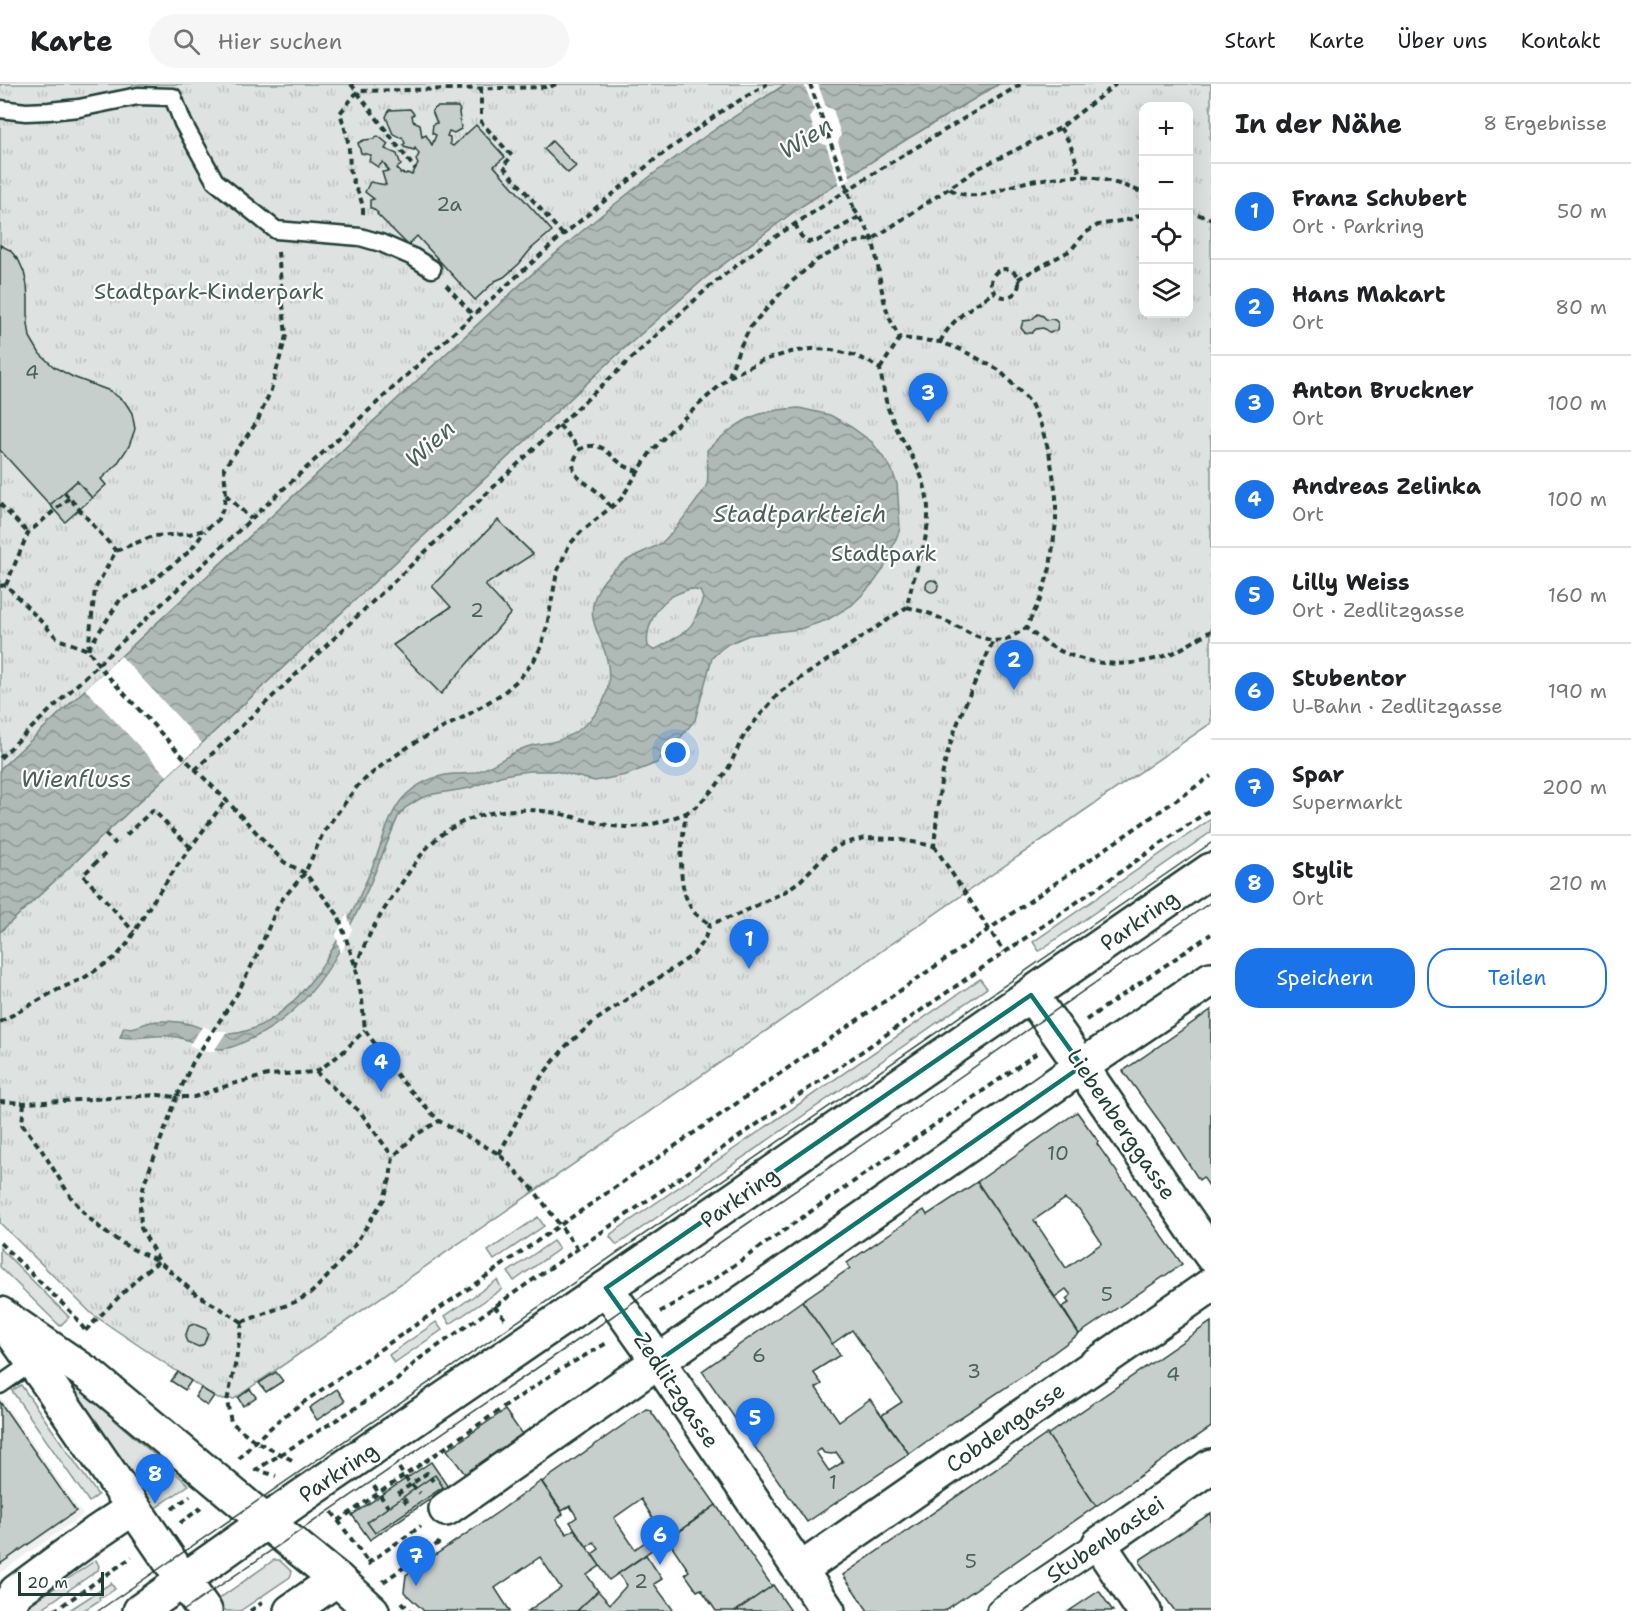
<!DOCTYPE html>
<html lang="de">
<meta charset="utf-8">
<style>
body{margin:0;font-family:"Shantell Sans",sans-serif;background:#f6f6f6;color:#202124}
.controls{position:absolute;right:18px;top:18px;display:grid;overflow:hidden;border-radius:12px;box-shadow:0 6px 24px #0002}
.controls button{width:54px;height:54px;display:grid;place-items:center;padding:0;border:0;border-bottom:2px solid #e0e0e0;background:#fff;color:#202124;font:30px sans-serif}
.scale{position:absolute;left:18px;bottom:15px;width:86px;box-sizing:border-box;padding-left:6px;border:3px solid #1f3d34;border-top:0;font-size:16px;line-height:21px;white-space:nowrap;color:#1f3d34;-webkit-text-stroke:4px #fff;paint-order:stroke}
.you{position:absolute;left:676px;top:669px;width:21px;height:21px;margin:-15px;border:4px solid #fff;border-radius:50%;background:#1a73e8;box-shadow:0 0 0 9px #1a73e833}
.badge{display:grid;place-items:center;width:39px;height:39px;border-radius:50%;background:#1a73e8;color:#fff;font-size:20px;font-weight:700}
.pin{position:absolute;translate:-50% -50px;filter:drop-shadow(0 2px 3px #0008)}
.pin::after{content:'';position:absolute;top:32px;width:21px;height:18px;background:inherit;clip-path:polygon(0 0,100% 0,50% 100%)}
.list{margin:0;padding:0;list-style:none}
h2{display:flex;justify-content:space-between;align-items:center;height:78px;margin:0;padding:0 24px;font-size:26px}
h2 small{font-size:20px;font-weight:400;color:#757577}
.list li{display:grid;grid-template-columns:39px 1fr auto;gap:18px;align-items:center;box-sizing:border-box;height:96px;padding:0 24px;border-top:2px solid #e0e0e0}
.list b{display:block;font-size:22px;white-space:nowrap}
.list p{margin:0;font-size:20px;white-space:nowrap;color:#757577}
.list em{font-size:20px;font-style:normal;color:#757577}
.actions{display:flex;gap:12px;padding:18px 24px}
.actions a{flex:1;padding:14px 0;border:2px solid #1a73e8;border-radius:24px;text-align:center;font-size:21px;color:#1a73e8}
.actions .main{background:#1a73e8;color:#fff}
.icon{flex:none;width:33px;height:33px;fill:none;stroke:currentColor;stroke-width:2;stroke-linecap:round;stroke-linejoin:round}
.map{position:relative;flex:none;width:1211px;height:1527px;overflow:hidden}
header{display:flex;align-items:center;gap:36px;box-sizing:border-box;height:84px;padding:0 30px;background:#fff;border-bottom:2px solid #e0e0e0}
header strong{font-size:28px}
nav{display:flex;gap:33px;margin-inline-start:auto;font-size:21px}
.search{width:420px;height:54px;background:#f6f6f6;display:flex;align-items:center;gap:15px;box-sizing:border-box;padding:0 21px;border-radius:33px;color:#757577;font-size:22px}
main{display:flex}
aside{flex:1;background:#fff}
.map>svg:first-child{display:block}
</style>
<header>
<strong>Karte</strong>
<div class="search"><svg class="icon" aria-label="search" viewBox="0 0 24 24"><circle cx="10" cy="10" r="6"/><path d="M15 15l6 6"/></svg>Hier suchen</div>
<nav><a>Start</a><a>Karte</a><a>Über uns</a><a>Kontakt</a></nav>
</header>
<main>
<div class="map">
<svg width="1211" height="1527" viewBox="0 0 1211 1527">
<defs>
<pattern id="park-tufts" width="24" height="20" patternUnits="userSpaceOnUse" patternTransform="scale(1.5)"><rect width="24" height="20" fill="#dee3e2"/><path d="M3 7l-1-3M5 7V3M7 7l1-3M15 17l-1-3M17 17v-4M19 17l1-3" fill="none" stroke="#bec4c2"/></pattern>
<pattern id="water-waves" width="16" height="10" patternUnits="userSpaceOnUse" patternTransform="scale(1.5)"><rect width="16" height="10" fill="#afbab7"/><path d="M0 5q4-4 8 0t8 0" fill="none" stroke="#8e9896"/></pattern>
</defs>
<rect width="100%" height="100%" fill="#fff"/>
<filter id="ink" filterUnits="userSpaceOnUse"><feTurbulence type="fractalNoise" baseFrequency=".0167" numOctaves="2"/><feDisplacementMap in="SourceGraphic" scale="12" xChannelSelector="R" yChannelSelector="G"/><feConvolveMatrix kernelMatrix="1 2 1 2 8 2 1 2 1" color-interpolation-filters="sRGB"/></filter>
<g filter="url(#ink)">
<polygon fill="#eef1f0" points="0,1313 83,1431 0,1489"/>
<g fill="#dee3e2" stroke="#7e908b" stroke-width="1.5">
<polygon points="1211,735 1211,748 1039,867 1033,858"/>
<polygon points="980,895 987,904 617,1161 610,1153 611,1150"/>
<polygon points="538,1133 544,1142 494,1176 488,1167"/>
<polygon points="553,1157 559,1165 514,1197 508,1188"/>
<polygon points="0,1164 69,1233 60,1242 0,1183"/>
<polygon points="497,1196 502,1205 450,1240 445,1232"/>
<polygon points="436,1238 442,1246 394,1279 389,1271"/>
<polygon points="71,1298 189,1401 154,1425 66,1302"/>
<polygon points="21,1301 98,1411 89,1418 12,1307"/>
<polygon points="96,1476 99,1482 98,1486 38,1527 29,1527 28,1522"/>
<polygon points="274,1476 279,1476 292,1488 290,1493 240,1527 226,1527 219,1519 220,1514"/>
<polygon points="111,1499 115,1505 103,1513 102,1512 99,1513 100,1516 83,1527 68,1527"/>
</g>
<g fill="url(#park-tufts)" stroke="#7e908b" stroke-width="1.5" fill-rule="evenodd">
<path d="M0 0H786C763 15 739 29 716 45 648 91 584 144 522 199L0 685Z"/>
<path d="M999 0H1211V639L234 1315H218L92 1230 0 1139V848L618 270 705 194 800 123 907 55ZM1144 22H1188V230H1144Z"/>
</g>
<g fill="url(#water-waves)" stroke="#758883" stroke-width="1.5" fill-rule="evenodd">
<path d="M786 0H999L907 55 800 123 705 194 618 270 0 848V685L522 199C584 144 648 91 716 45 739 29 763 15 786 0Z"/>
<path d="M799 324 830 331 851 343 872 358 891 384 897 400 898 413 900 445 884 484 875 497 864 509 852 521 827 536 800 545 749 551 728 560 720 566 712 574 695 636 681 653 664 669 657 679 626 691 595 697 555 687H530L515 689 500 692 470 704 434 710 421 714 405 724 398 733C383 768 370 804 352 838 347 848 344 858 339 867 319 903 290 936 253 954 243 958 234 964 223 965 205 966 187 953 170 952 153 950 137 956 120 953L124 943C134 946 141 940 151 938 160 936 169 937 179 938 199 940 208 951 229 950 303 945 349 838 374 779 382 760 389 729 403 714 416 700 434 692 453 690 460 690 466 690 472 689 491 685 506 671 524 664 533 660 542 660 552 658 562 656 573 650 581 644 603 627 613 604 607 576 602 551 584 536 597 508 606 489 625 476 643 468 649 465 655 463 660 460 669 454 704 409 707 400 709 391 707 375 707 366 738 337 755 326 799 324ZM690 505 700 507 703 514C693 543 693 543 667 559 661 562 659 564 653 566L648 562C645 546 655 524 668 515 674 510 682 508 690 505Z"/>
</g>
<g fill="#fff">
<polygon points="804,0 818,0 826,23 833,25 841,51 838,58 851,95 840,101 826,61 818,58 810,34 814,26"/>
<polygon points="121,572 202,659 167,692 85,605"/>
<polygon points="347,830 352,845 341,870 336,851"/>
<polygon points="203,942 214,947 227,947 214,967 204,967 189,961"/>
</g>
<g fill="#c7cfcc" stroke="#1f3d34" stroke-width="1.5" fill-rule="evenodd">
<polygon points="437,23 458,23 460,27 459,28 461,45 454,49 449,47 447,52 450,53 450,60 453,62 476,41 505,73 494,82 552,147 531,165 519,180 504,193 495,197 475,216 417,152 408,161 377,130 378,129 372,124 370,124 370,116 374,115 365,108 370,98 386,101 382,88 389,87 383,78 378,83 369,77 371,71 361,69 358,59 364,56 374,55 375,53 378,52 388,60 385,65 397,70 401,81 397,84 400,89 406,90 407,89 412,91 418,80 416,76 419,70 415,64 414,66 404,63 403,61 405,59 402,53 401,54 393,50 386,33 389,26 410,25 414,30 412,31 413,37 420,40 422,53 426,51 432,61 436,51 432,49 433,40 437,39 432,27"/>
<polygon points="552,57 576,82 568,89 544,65"/>
<polygon points="0,161 10,166 19,177 24,188 27,201 28,214 28,239 30,253 40,270 54,283 73,293 110,307 125,318 132,329 135,345 129,362 117,380 101,395 106,401 92,414 77,397 50,421 0,366"/>
<polygon points="1038,230 1043,232 1047,236 1051,235 1055,236 1058,239 1057,246 1050,249 1043,244 1036,245 1032,249 1025,249 1021,244 1023,237 1031,236"/>
<polygon points="77,397 92,414 65,438 50,421"/>
<polygon points="498,436 533,470 485,501 511,529 441,610 393,561 451,523 432,502"/>
<circle cx="932" cy="502" r="6"/>
<polygon points="1211,926 1211,1105 1203,1093 1199,1096 1176,1060 1123,987"/>
<path d="M1077 1028 1098 1057 1097 1060 1182 1180 1079 1250 1062 1223 1069 1219 1066 1215 1071 1211 1066 1205 1055 1213 977 1098ZM1065 1115 1079 1125 1102 1159 1066 1184 1034 1136Z"/>
<polygon points="977,1098 1079,1250 1034,1283 1035,1284 955,1337 909,1370 882,1331 902,1318 852,1246 832,1260 802,1217 850,1184 847,1179 924,1126 927,1131"/>
<path d="M802 1217 840 1271 813 1288 822 1300 816 1304 839 1337 870 1315 909 1370 807 1438 702 1287ZM821 1365 824 1369 832 1370 836 1368 843 1378 829 1387 816 1368Z"/>
<polygon points="1211,1238 1211,1343 1096,1422 1047,1351"/>
<polygon points="194,1240 206,1245 208,1249 204,1260 199,1263 187,1258 185,1253 189,1242"/>
<polygon points="178,1288 191,1297 185,1306 171,1297"/>
<polygon points="276,1288 283,1297 266,1308 259,1299"/>
<polygon points="201,1304 214,1312 207,1322 195,1313"/>
<polygon points="250,1305 256,1313 243,1322 238,1314"/>
<polygon points="337,1305 345,1317 317,1336 309,1324"/>
<polygon points="0,1318 76,1427 0,1480"/>
<path d="M646 1325 650 1326 716 1421 609 1496 592 1470 599 1465 594 1458 587 1463 570 1438 577 1433 570 1422 562 1427 542 1398ZM641 1415 661 1447 635 1465 614 1434Z"/>
<polygon points="505,1326 522,1350 465,1390 447,1366"/>
<polygon points="1047,1350 1096,1422 944,1527 868,1527 843,1491"/>
<polygon points="431,1378 448,1403 370,1456 352,1431"/>
<polygon points="435,1391 443,1403 375,1449 367,1438"/>
<polygon points="541,1397 563,1430 556,1436 567,1450 574,1445 600,1482 587,1491 598,1507 577,1527 528,1527 561,1504 540,1473 495,1504 510,1527 424,1527 404,1508 406,1491 501,1426"/>
<polygon points="716,1421 772,1502 736,1527 716,1527 701,1505 697,1507 685,1490 689,1487 668,1456"/>
<polygon points="1211,1429 1211,1527 1175,1527 1140,1479 1141,1475"/>
<polygon points="646,1471 662,1495 654,1500 674,1527 577,1527 598,1507 610,1520 627,1501 618,1490"/>
<polygon points="773,1501 791,1527 736,1527 772,1502"/>
<polygon points="1099,1507 1113,1527 1069,1527"/>
</g>
<g fill="none" stroke-linecap="round" stroke-linejoin="round">
<defs>
<g id="service">
<polyline points="0,25 26,28 49,27 79,24 138,12 173,13 183,39 215,97 276,146 360,153 381,159 413,173 432,185"/>
<polyline points="0,1301 33,1278"/>
</g>
<polyline id="pedestrian" points="1000,1527 1099,1460"/>
<g id="minor">
<polyline points="1031,911 1061,953 1211,1171"/>
<polyline points="606,1204 658,1277 828,1527"/>
<polyline points="446,1425 1082,982 1211,895"/>
<polyline points="266,1438 337,1495 372,1527"/>
<polyline points="800,1486 1211,1201"/>
<polyline points="183,1496 205,1527"/>
<polyline points="6,1527 16,1508 96,1449 133,1424"/>
<polyline points="291,1527 337,1495"/>
<polyline points="1144,1527 1099,1460 1211,1382"/>
</g>
<g id="tertiary">
<polyline points="0,1230 91,1292 266,1438"/>
<polyline points="10,1246 53,1306 183,1496"/>
</g>
<polyline id="secondary" points="140,1527 298,1415 606,1204 1211,786"/>
</defs>
<use href="#service" stroke="#1f3d34" stroke-width="21"/>
<use href="#pedestrian" stroke="#1f3d34" stroke-width="30"/>
<use href="#minor" stroke="#1f3d34" stroke-width="38"/>
<use href="#tertiary" stroke="#1f3d34" stroke-width="38"/>
<use href="#secondary" stroke="#1f3d34" stroke-width="38"/>
<g stroke="#1f3d34" stroke-width="4" stroke-dasharray="6 4.5" stroke-linecap="butt">
<polyline points="351,0 415,85"/>
<polyline points="481,4 481,38 512,72 503,82 563,151"/>
<path d="M1060 44C1071 58 1076 75 1080 92"/>
<path d="M950 105C976 120 1000 104 1026 98 1041 95 1065 92 1081 92 1102 94 1124 101 1144 109"/>
<path d="M854 125C861 135 870 147 873 158 882 193 879 221 900 254"/>
<polyline points="1188,127 1211,135"/>
<path d="M363 130C364 115 354 103 351 90 349 82 350 74 349 66 348 53 344 41 340 29L358 7 550 3 556 0"/>
<polyline points="795,140 801,152 808,158 817,157 859,133"/>
<circle cx="1005" cy="199" r="14"/>
<polyline points="1018,195 1071,166 1085,149 1098,141 1131,135 1144,129"/>
<polyline points="446,201 473,231"/>
<path d="M940 258C953 233 971 224 994 208"/>
<polyline points="880,285 900,254 940,258 962,266 999,286 1030,318 1041,341 1049,368 1053,390 1056,413 1056,438 1050,484 1040,516 1026,544"/>
<polyline points="729,292 739,265 751,242 789,200 817,176 850,159 873,155 979,84 1060,44 1116,0"/>
<polyline points="559,341 580,365"/>
<polyline points="64,408 116,467"/>
<polyline points="226,411 251,435"/>
<polyline points="0,420 28,449"/>
<path d="M611 423C605 416 599 408 591 403 574 391 567 386 580 365 603 355 607 370 623 381 628 384 632 385 637 387"/>
<polyline points="6,501 28,449 69,414"/>
<polyline points="0,502 6,501 58,555 88,566 104,588 185,675 226,716 284,778 305,789 338,831 356,884 362,916 365,946 400,995 439,1037"/>
<path d="M907 523 931 530 977 552 993 557 1006 556 1026 544C1034 550 1041 556 1049 561 1086 583 1131 585 1170 570 1185 564 1198 554 1211 547"/>
<polyline points="88,565 120,516 145,503 190,467 205,447"/>
<polyline points="88,566 95,505 116,467 153,452 189,450 205,446 217,437 223,425 226,411 224,384 257,338 271,306 286,252 278,168"/>
<polyline points="0,674 251,435 420,279 563,151 653,77 722,27 767,0"/>
<polyline points="195,686 559,341 710,202 763,161 795,140 882,84 1021,0"/>
<polyline points="105,750 116,760"/>
<polyline points="126,751 153,726 190,763"/>
<polyline points="934,762 1004,868"/>
<polyline points="105,770 83,791 134,848"/>
<path d="M356 883C365 855 380 831 397 806 406 793 415 778 426 765 455 732 501 722 543 727 572 730 600 743 628 743 648 743 668 736 686 729 682 758 674 805 695 829 699 833 706 837 710 840"/>
<polyline points="1086,936 1211,850"/>
<polyline points="0,938 57,906 84,894 116,873 127,860 151,820 184,772 226,716"/>
<polyline points="316,988 341,970 365,946"/>
<path d="M0 1017 24 1019 45 1018 158 1011 177 1013 193 978 237 910 257 871 279 819 305 789 324 747 359 700 386 678 414 659 466 632 503 609 519 595 533 578 541 563 547 542 557 488 569 461 582 447 621 415 650 369 671 346 729 293 761 277 791 268 812 265 832 266 853 271 868 277 880 285C882 296 884 309 887 321 900 362 930 386 928 433 927 464 912 492 907 523L780 608 756 636 744 651 729 683 717 701 697 722 686 729"/>
<polyline points="24,1019 22,1040 41,1065 70,1112 87,1132 105,1148 130,1164 159,1177 140,1192 85,1247"/>
<path d="M499 1070 523 1025 541 993 566 962 596 936 693 871 705 854 710 840 737 831 786 807 801 796 826 770 842 760 865 754 896 755 934 762C937 735 938 709 944 683 954 639 976 598 993 557"/>
<polyline points="0,1159 73,1230 87,1249"/>
<polyline points="494,1222 505,1235"/>
<polyline points="660,1228 706,1201 1037,969"/>
<polyline points="242,1238 193,1208 159,1177 141,1144 140,1122 144,1100 177,1013 194,1013 232,1000 268,991 316,988 361,1029 393,1073"/>
<polyline points="242,1238 295,1218 311,1209 328,1192 354,1162 384,1115 390,1095 393,1073 414,1052 439,1037 499,1070 533,1105 577,1164"/>
<polyline points="242,1238 236,1277 227,1317 231,1338 255,1357 296,1378"/>
<polyline points="239,1375 255,1357 288,1329 1211,692"/>
<polyline points="399,1384 406,1395 420,1409"/>
<polyline points="255,1385 276,1392"/>
<polyline points="254,1387 357,1323 397,1296 419,1275 1211,725"/>
<polyline points="374,1402 388,1423"/>
<polyline points="407,1419 399,1409 427,1389 433,1397"/>
<polyline points="172,1425 190,1412"/>
<polyline points="332,1428 370,1481"/>
<polyline points="338,1437 554,1289 607,1259"/>
<polyline points="180,1439 201,1424"/>
<polyline points="368,1479 421,1442"/>
<polyline points="383,1498 443,1456"/>
<polyline points="402,1518 410,1527"/>
<polyline points="54,1527 132,1473"/>
<polyline points="250,1527 262,1519"/>
</g>
<use href="#service" stroke="#fff" stroke-width="16"/>
<use href="#pedestrian" stroke="#fff" stroke-width="26"/>
<use href="#minor" stroke="#fff" stroke-width="33"/>
<use href="#tertiary" stroke="#fff" stroke-width="33"/>
<use href="#secondary" stroke="#fff" stroke-width="33"/>
<g stroke="#1f3d34" stroke-width="1.5">
<polyline points="98,1527 1211,759"/>
<polyline points="183,1527 865,1059 1211,818"/>
</g>
<polyline stroke="#1f3d34" stroke-width="4" stroke-dasharray="6 4.5" stroke-linecap="butt" points="810,0 854,125"/>
</g>
</g>
<path fill="none" stroke="#0f766e" stroke-width="4.5" stroke-linejoin="round" d="M1031 911 1082 982 658 1277 606 1204Z"/>
<g text-anchor="middle" stroke-width="4.5" stroke-linejoin="round" paint-order="stroke">
<g font-size="20" fill="#49625a">
<text x="449" y="127">2a</text>
<text x="32" y="295">4</text>
<text x="477" y="533">2</text>
<text x="1058" y="1076">10</text>
<text x="1107" y="1217">5</text>
<text x="759" y="1278">6</text>
<text x="974" y="1294">3</text>
<text x="1173" y="1297">4</text>
<text x="833" y="1405">1</text>
<text x="971" y="1484">5</text>
<text x="641" y="1504">2</text>
</g>
<g font-size="22" fill="#455e57" stroke="#fff">
<text x="209" y="215">Stadtpark-Kinderpark</text>
<text x="884" y="477">Stadtpark</text>
</g>
<g font-size="22" fill="#1f3d34" stroke="#fff">
<text transform="translate(1139 836) rotate(-35)" y="8">Parkring</text>
<text transform="translate(1122 1040) rotate(56)" y="8">Liebenberggasse</text>
<text transform="translate(739 1113) rotate(-35)" y="8">Parkring</text>
<text transform="translate(677 1306) rotate(56)" y="8">Zedlitzgasse</text>
<text transform="translate(1005 1343) rotate(-35)" y="8">Cobdengasse</text>
<text transform="translate(338 1388) rotate(-34)" y="8">Parkring</text>
<text transform="translate(1105 1455) rotate(-34)" y="8">Stubenbastei</text>
</g>
<g font-size="24" font-style="italic" fill="#4a625b" stroke="#fff">
<text transform="translate(806 54) rotate(-32)" y="8">Wien</text>
<text transform="translate(430 360) rotate(-42)" y="8">Wien</text>
<text x="800" y="438">Stadtparkteich</text>
<text x="76" y="703">Wienfluss</text>
</g>
</g>
</svg>
<div class="controls">
<button>+</button>
<button>−</button>
<button><svg class="icon" aria-label="locate" viewBox="0 0 24 24"><circle cx="12" cy="12" r="6"/><path d="M12 2v4M12 18v4M2 12h4M18 12h4"/></svg></button>
<button><svg class="icon" aria-label="layers" viewBox="0 0 24 24"><path d="M12 4l9 5-9 5-9-5zM3 14l9 5 9-5"/></svg></button>
</div>
<div class="scale">20 m</div>
<div class="you"></div>
<div class="pin badge" style="left:749px;top:885px">1</div>
<div class="pin badge" style="left:1014px;top:606px">2</div>
<div class="pin badge" style="left:928px;top:339px">3</div>
<div class="pin badge" style="left:381px;top:1008px">4</div>
<div class="pin badge" style="left:755px;top:1364px">5</div>
<div class="pin badge" style="left:660px;top:1481px">6</div>
<div class="pin badge" style="left:416px;top:1502px">7</div>
<div class="pin badge" style="left:155px;top:1420px">8</div>
</div>
<aside>
<h2>In der Nähe<small>8 Ergebnisse</small></h2>
<ul class="list">
<li><span class="badge">1</span><div><b>Franz Schubert</b><p>Ort · Parkring</p></div><em>50 m</em></li>
<li><span class="badge">2</span><div><b>Hans Makart</b><p>Ort</p></div><em>80 m</em></li>
<li><span class="badge">3</span><div><b>Anton Bruckner</b><p>Ort</p></div><em>100 m</em></li>
<li><span class="badge">4</span><div><b>Andreas Zelinka</b><p>Ort</p></div><em>100 m</em></li>
<li><span class="badge">5</span><div><b>Lilly Weiss</b><p>Ort · Zedlitzgasse</p></div><em>160 m</em></li>
<li><span class="badge">6</span><div><b>Stubentor</b><p>U-Bahn · Zedlitzgasse</p></div><em>190 m</em></li>
<li><span class="badge">7</span><div><b>Spar</b><p>Supermarkt</p></div><em>200 m</em></li>
<li><span class="badge">8</span><div><b>Stylit</b><p>Ort</p></div><em>210 m</em></li>
</ul>
<div class="actions"><a class="main">Speichern</a><a>Teilen</a></div>
</aside>
</main>
